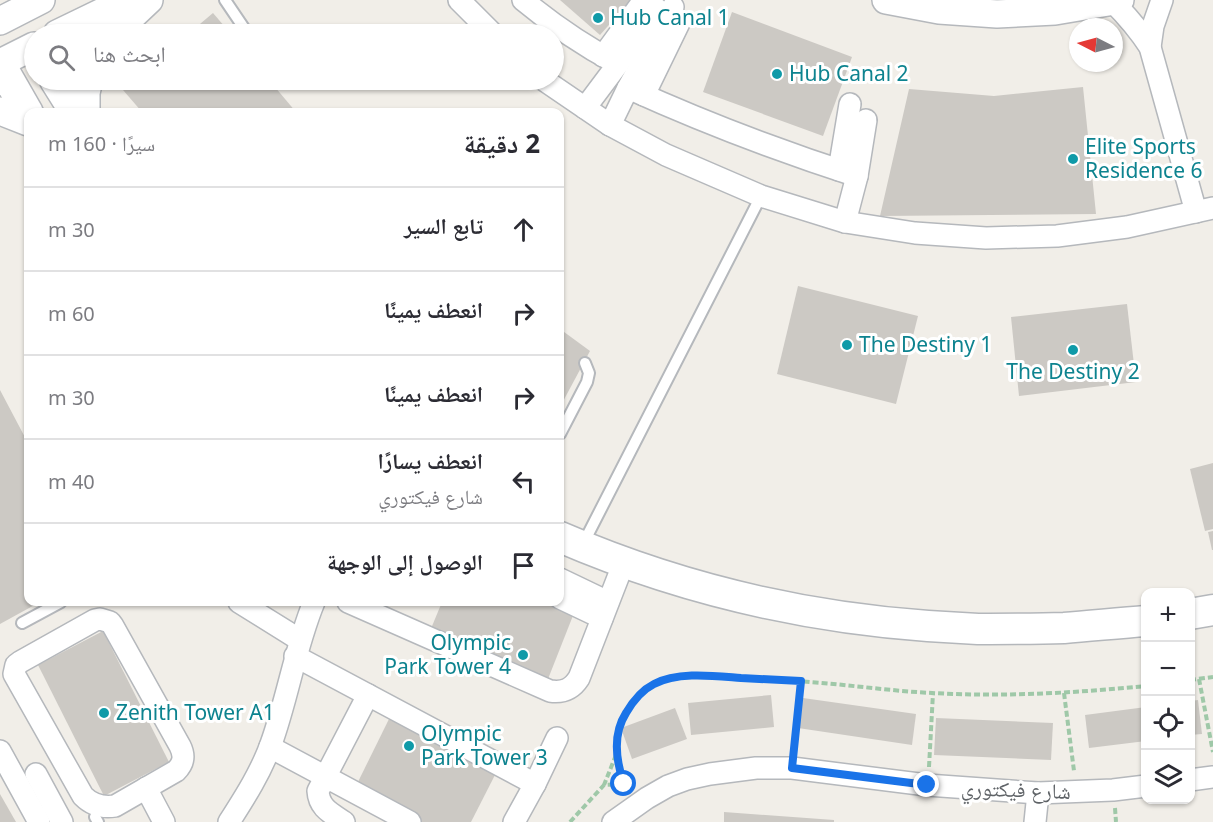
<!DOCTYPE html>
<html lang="ar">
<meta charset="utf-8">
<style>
body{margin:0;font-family:"Noto Sans","Noto Naskh Arabic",sans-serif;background:#f7f7f7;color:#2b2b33;direction:rtl}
.controls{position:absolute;right:18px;bottom:18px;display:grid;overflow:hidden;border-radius:12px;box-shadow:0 2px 4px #0004}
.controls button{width:54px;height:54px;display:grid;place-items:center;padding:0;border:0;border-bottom:2px solid #e1e1e2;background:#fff;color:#2b2b33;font:30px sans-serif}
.compass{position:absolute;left:1069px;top:18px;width:54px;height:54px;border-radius:50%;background:#fff;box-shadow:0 2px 4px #0004;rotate:276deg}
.stop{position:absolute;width:18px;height:18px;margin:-14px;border:4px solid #1a73e8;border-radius:50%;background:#fff}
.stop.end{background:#1a73e8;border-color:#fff;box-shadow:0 2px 6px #0008}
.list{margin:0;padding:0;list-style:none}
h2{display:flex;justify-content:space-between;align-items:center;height:78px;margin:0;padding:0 24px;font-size:26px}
h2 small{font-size:20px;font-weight:400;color:#7c7c81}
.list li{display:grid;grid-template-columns:39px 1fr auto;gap:18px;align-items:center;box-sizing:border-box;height:84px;padding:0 24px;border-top:2px solid #e1e1e2}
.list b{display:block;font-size:22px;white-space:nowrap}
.list p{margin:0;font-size:20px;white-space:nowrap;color:#7c7c81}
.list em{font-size:20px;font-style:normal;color:#7c7c81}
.icon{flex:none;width:33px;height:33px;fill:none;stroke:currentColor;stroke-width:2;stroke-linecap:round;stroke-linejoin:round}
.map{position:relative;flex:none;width:1213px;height:822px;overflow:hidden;direction:ltr}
.search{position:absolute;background:#fff;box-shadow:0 2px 4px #0004;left:24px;top:24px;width:540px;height:66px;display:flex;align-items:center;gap:15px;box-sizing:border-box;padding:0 21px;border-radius:33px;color:#7c7c81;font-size:22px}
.panel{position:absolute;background:#fff;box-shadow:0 2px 4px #0004;left:24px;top:108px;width:540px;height:498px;border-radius:12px;direction:rtl}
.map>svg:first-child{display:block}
</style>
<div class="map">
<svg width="1213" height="822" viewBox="0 0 1213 822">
<rect width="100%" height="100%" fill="#f1eee8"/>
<g fill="#ccc9c4">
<polygon points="560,0 631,0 600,35"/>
<polygon points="732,12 852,57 823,136 703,92"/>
<polygon points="213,13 231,34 188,34"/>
<polygon points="135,80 269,80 296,112 142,112 123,90"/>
<polygon points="1083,87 1096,214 880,216 909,89 994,96"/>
<polygon points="798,286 918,316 896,404 777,374"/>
<polygon points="1127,304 1136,382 1019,396 1011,317"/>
<polygon points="560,329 590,351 560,407"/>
<polygon points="0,390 28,443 28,602 40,602 0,624"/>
<polygon points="1213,463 1213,529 1205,531 1190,469"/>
<polygon points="1213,531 1213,550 1212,550 1208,532"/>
<polygon points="442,602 560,602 576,608 548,679 430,631"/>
<polygon points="103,631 169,762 104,796 38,665"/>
<polygon points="771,695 774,727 691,735 688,703"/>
<polygon points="803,698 916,714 912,745 798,728"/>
<polygon points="1198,700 1202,734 1190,735 1190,701"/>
<polygon points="1146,707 1146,741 1089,748 1085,715"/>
<polygon points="675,708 687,739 632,759 621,728"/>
<polygon points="936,718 1053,723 1051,760 934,755"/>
<polygon points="389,719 496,773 471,822 419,822 354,790"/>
<polygon points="0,794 16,822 0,822"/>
<polygon points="724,812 834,820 834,822 724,822"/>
</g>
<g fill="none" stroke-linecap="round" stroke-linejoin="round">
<defs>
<g id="service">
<polyline points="225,0 248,34"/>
<polyline points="560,434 587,382 589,373 585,363"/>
<polyline points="583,544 761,196"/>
<polyline points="22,623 61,602"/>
<polyline points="95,817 98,822"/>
</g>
<g id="minor">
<polyline points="459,0 493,34"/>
<path d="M523 0C553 25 584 46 618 64"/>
<path d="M1113 2C1127 16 1139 30 1150 47L1196 212"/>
<polyline points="1150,47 1153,26 1162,0"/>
<polyline points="603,56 644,0"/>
<polyline points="544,80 610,125 666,155 761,196 845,222 915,233 986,238 1057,236 1127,227 1213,208"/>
<path d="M628 88C703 122 779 151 857 176"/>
<polyline points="644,95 680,21"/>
<polyline points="585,108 639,36 657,9"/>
<polyline points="610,125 628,88 673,7"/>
<polyline points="839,170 850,104"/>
<polyline points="845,222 857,176 866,120"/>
<polyline points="560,579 608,602"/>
<polyline points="560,598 602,618"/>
<polyline points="239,602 300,640"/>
<path d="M348 602 550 691C564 693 572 689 579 678L624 562"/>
<path d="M100 619 110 622 113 626 180 746C185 756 184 763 176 771L115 806C102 808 92 805 83 796L14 674 16 665 20 662 95 620Z"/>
<polyline points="295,656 535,784"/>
<polyline points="270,747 410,822"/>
<polyline points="0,751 39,822"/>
<polyline points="36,774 62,822"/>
<polyline points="1190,780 1213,777"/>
<polyline points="146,788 164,822"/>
<path d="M229 822C245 797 261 772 271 744 288 697 295 648 314 602"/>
<path d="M344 822C331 813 319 808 318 791L368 695"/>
<polyline points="514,822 535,784 557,738"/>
<polyline points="613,822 647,798 668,786 687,779 710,774 756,768 792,768 927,785 1038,793 1113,790 1146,786"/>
<polyline points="1035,822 1038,793"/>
</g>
<g id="tertiary">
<polyline points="886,0 939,10 997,14 1055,11 1120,0"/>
<polyline points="0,21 41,0"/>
<polyline points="57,34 127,0"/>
<polyline points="113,34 149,0"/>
<polyline points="0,63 34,46"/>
<polyline points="0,111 28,122"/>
<polyline points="86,112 86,93 89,80"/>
</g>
<g id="secondary">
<polyline points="0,64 28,113"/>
<polyline points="55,80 75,112"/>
<path d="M560 537C676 587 802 617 928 626 945 627 961 628 978 629 1007 629 1036 629 1064 628 1091 626 1118 623 1146 621"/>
<polyline points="1190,614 1213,610"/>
</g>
</defs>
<use href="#service" stroke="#b5b8bc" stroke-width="14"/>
<use href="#minor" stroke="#b5b8bc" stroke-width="24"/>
<use href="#tertiary" stroke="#b5b8bc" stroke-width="30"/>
<use href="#secondary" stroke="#b4b7bb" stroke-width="33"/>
<g stroke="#9fc8a8" stroke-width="4" stroke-dasharray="6 3" stroke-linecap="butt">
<polyline points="1199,679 1213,752"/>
<polyline points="1190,680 1213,677"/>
<polyline points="1064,693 1074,771"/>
<polyline points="794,750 801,681"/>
<polyline points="616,755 604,785 624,784"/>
<polyline points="929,767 933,693"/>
<path d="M626 788C622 777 618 766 617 753 614 726 630 694 657 683 682 671 715 676 742 678 765 679 788 680 810 682 851 685 891 691 932 693 1004 697 1075 693 1146 686"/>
<polyline points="1115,808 1116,822"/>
<polyline points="570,822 604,785"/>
</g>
<use href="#service" stroke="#fff" stroke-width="10"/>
<use href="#minor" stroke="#fff" stroke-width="21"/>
<use href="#tertiary" stroke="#fff" stroke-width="27"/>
<use href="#secondary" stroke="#fff" stroke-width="30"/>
</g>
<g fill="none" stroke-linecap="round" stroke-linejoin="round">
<path stroke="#1a73e8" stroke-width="8" d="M624 784C616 761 612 735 626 713 633 701 642 690 654 684 678 671 715 676 741 678 761 679 781 680 801 681L792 768 927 785"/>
</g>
<g fill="#0f9aa8" stroke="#fff" stroke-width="2">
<circle cx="598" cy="18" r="6"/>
<circle cx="777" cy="74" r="6"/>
<circle cx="1073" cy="159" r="6"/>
<circle cx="847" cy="345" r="6"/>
<circle cx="1073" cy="350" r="6"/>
<circle cx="523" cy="655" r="6"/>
<circle cx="104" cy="713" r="6"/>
<circle cx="409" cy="746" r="6"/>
</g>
<g text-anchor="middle" stroke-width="6" stroke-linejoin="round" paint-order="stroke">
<g font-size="21" fill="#0d838f" stroke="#fff" text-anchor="start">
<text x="610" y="25">Hub Canal 1</text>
<text x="789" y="81">Hub Canal 2</text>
<text x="1085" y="154">Elite Sports<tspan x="1085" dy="24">Residence 6</tspan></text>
<text x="859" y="352">The Destiny 1</text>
<text x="1073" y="379" text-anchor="middle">The Destiny 2</text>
<text x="511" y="650" text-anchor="end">Olympic<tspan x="511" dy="24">Park Tower 4</tspan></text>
<text x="116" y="720">Zenith Tower A1</text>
<text x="421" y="741">Olympic<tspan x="421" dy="24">Park Tower 3</tspan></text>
</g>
<g font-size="21" fill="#5f6367" stroke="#fff">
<text transform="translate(1016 790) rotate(2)" y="7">شارع فيكتوري</text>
</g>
</g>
</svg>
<div class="controls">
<button>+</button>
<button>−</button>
<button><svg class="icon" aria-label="locate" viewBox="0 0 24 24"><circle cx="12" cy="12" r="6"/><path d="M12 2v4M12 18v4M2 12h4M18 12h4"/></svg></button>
<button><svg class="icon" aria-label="layers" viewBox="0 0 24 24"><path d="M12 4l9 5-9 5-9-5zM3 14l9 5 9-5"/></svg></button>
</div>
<svg class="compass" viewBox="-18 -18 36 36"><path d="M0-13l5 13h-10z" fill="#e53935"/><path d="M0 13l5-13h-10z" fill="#7c7c81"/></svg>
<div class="stop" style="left:624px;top:784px"></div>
<div class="stop end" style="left:927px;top:785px"></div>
<div class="search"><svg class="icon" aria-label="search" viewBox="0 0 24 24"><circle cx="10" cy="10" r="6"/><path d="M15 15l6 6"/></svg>ابحث هنا</div>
<section class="panel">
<h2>2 دقيقة<small>سيرًا · 160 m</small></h2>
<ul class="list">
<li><svg class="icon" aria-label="ahead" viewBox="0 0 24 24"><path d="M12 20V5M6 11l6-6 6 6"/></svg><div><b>تابع السير</b></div><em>30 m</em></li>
<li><svg class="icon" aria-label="right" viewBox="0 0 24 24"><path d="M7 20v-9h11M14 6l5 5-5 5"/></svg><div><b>انعطف يمينًا</b></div><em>60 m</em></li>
<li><svg class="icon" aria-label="right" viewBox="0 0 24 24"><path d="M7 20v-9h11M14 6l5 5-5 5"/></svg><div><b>انعطف يمينًا</b></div><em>30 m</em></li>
<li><svg class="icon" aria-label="left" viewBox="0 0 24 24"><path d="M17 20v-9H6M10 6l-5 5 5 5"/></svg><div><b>انعطف يسارًا</b><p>شارع فيكتوري</p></div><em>40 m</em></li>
<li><svg class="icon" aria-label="arrive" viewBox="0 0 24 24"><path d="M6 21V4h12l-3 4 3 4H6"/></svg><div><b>الوصول إلى الوجهة</b></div></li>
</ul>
</section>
</div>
